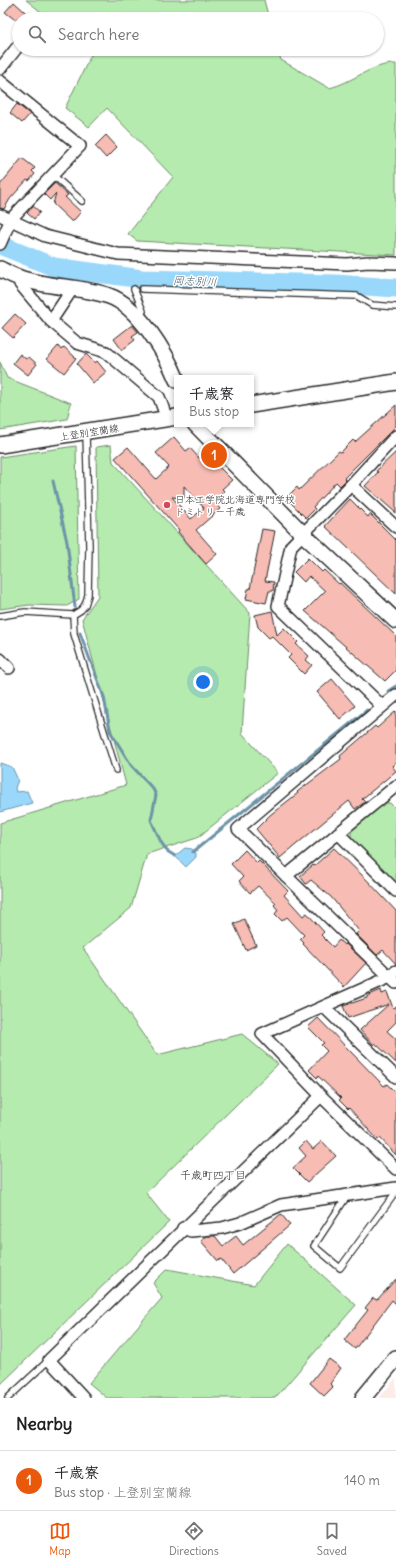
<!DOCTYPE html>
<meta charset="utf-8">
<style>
body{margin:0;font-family:Delius,"Klee One",sans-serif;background:#f6f6f6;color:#202124}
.you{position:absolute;left:203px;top:682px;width:14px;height:14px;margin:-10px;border:3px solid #fff;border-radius:50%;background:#1a73e8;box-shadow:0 0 0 6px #1a73e833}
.badge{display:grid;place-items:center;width:26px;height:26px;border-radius:50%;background:#ea580c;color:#fff;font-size:13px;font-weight:700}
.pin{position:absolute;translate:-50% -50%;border:2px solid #fff;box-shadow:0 1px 4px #0006}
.popup{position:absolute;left:174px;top:375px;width:80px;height:52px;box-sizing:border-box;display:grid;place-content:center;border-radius:0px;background:#fff;filter:drop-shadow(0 1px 3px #0005);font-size:13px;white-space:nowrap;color:#757577}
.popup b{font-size:15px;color:#202124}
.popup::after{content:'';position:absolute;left:50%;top:100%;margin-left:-8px;border:8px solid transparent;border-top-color:#fff}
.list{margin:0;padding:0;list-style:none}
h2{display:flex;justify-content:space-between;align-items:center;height:52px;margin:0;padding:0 16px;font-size:17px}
h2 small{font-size:13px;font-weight:400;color:#757577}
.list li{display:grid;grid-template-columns:26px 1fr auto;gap:12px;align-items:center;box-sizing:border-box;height:60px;padding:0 16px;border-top:1px solid #e0e0e0}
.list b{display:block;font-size:15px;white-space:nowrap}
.list p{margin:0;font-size:13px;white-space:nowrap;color:#757577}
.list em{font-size:13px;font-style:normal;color:#757577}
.icon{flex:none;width:22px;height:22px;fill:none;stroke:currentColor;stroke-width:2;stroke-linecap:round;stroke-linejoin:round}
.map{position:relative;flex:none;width:396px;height:1398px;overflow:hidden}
.search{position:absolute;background:#fff;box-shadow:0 1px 3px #0004;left:12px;right:12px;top:12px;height:44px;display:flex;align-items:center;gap:10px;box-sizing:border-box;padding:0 14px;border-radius:22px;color:#757577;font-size:15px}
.sheet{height:112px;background:#fff}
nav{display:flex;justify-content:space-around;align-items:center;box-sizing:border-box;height:56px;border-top:1px solid #e0e0e0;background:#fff;font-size:11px;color:#757577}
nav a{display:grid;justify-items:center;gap:2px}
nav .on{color:#ea580c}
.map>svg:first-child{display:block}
</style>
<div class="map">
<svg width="396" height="1398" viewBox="0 0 396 1398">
<rect width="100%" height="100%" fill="#fff"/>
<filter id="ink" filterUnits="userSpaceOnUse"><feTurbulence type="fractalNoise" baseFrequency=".025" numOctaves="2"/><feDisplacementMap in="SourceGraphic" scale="8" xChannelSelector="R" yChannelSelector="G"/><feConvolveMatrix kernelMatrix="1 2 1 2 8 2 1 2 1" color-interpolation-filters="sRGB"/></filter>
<g filter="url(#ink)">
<polygon fill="#fdebe8" points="396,1378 396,1398 379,1398"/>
<g fill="#b5ebae" stroke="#708b6c">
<polygon points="26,0 264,0 269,19 50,19"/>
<path d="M88 49H277L281 60 329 88C352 83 372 63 396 64V255L137 241 128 234 173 177 107 108 89 127 65 108 92 53Z"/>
<polygon points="0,362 7,378 71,403 67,419 0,430"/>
<polygon points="111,445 113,462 250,613 242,733 278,773 197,838 147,854 131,908 83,948 157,1055 242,1034 278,1064 146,1193 169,1222 0,1385 0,823 126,785 82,619 98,596 96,447"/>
<polygon points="76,446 79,599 67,606 29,605 0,609 0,457"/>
<polygon points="383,803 390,803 396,809 396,884 351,839 351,829"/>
<polygon points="287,1244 356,1305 275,1398 107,1398 89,1383 162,1298 153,1283 167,1269 254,1285"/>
</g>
<g fill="#99d8fb" stroke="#6d93a8">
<polygon points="0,763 12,767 18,780 15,788 16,792 27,791 32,803 0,812"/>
<polygon points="185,848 192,849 196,853 196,857 186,867 175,856"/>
</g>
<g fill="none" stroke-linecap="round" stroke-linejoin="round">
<g stroke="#6d93a8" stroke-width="3">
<polyline points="53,481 67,542 75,607"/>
<polyline points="80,633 104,697 110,731 131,765 153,789 156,795 151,820 161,842 167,851 175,856"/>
<polyline points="388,691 396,686"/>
<polyline points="193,852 367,710"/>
</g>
<polyline stroke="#99d8fb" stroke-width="19" points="0,245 54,267 142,279 335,284 396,288"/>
</g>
<g fill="#f7bcb3" stroke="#2b2b2b" fill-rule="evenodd">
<polygon points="14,2 33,19 14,19 5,12"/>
<polygon points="17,104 30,114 22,123 10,113"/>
<polygon points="106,135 117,147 106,158 95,146"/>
<polygon points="22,158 35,168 32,171 35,174 29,181 27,180 10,199 4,209 0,208 0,185"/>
<polygon points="55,183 68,195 65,197 81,212 72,222 53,204 56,193 50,200 44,194"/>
<polygon points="33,206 40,212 34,219 27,213"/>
<polygon points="15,314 26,324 13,338 2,328"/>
<polygon points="132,325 138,332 132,336 135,340 122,350 114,339"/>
<polygon points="58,346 61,350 64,347 76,358 64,373 47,359"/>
<polygon points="20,354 26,359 29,357 37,364 28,375 13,363"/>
<polygon points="86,354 95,363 97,361 106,372 93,383 77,364"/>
<polygon points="396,405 396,426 344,478 346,480 340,486 336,482 313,507 315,509 306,518 286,498 297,487 299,490 339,451 341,452 353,440 355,442"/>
<path d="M174 437 186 451 190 448 199 458 204 452 232 480 222 489 224 491 214 501 220 509 196 530 217 554 206 564 178 532 179 530 115 458 128 447 156 479 169 467 156 453ZM184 486 204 508 191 519 172 497 184 498Z"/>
<polygon points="396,452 396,513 365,486 378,472 376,471"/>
<polygon points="350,499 368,517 370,514 396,540 396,594 325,526"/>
<polygon points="262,529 275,531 265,581 274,582 273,591 269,591 266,603 246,599 248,589 250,589"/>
<polygon points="308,558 322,572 324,570 339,584 340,583 396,636 396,670 385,681 305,611 325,591 309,576 304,582 294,572"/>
<polygon points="272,611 277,635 284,628 298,642 296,644 309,656 306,660 312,665 304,674 288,658 291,655 272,636 269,638 258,627 255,615"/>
<polygon points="332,679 355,706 340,719 317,692"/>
<polygon points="396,711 396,762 392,766 396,771 362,799 365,802 355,809 349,801 280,858 256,829 270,815 298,793 297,792 341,759 340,756 375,726 377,728"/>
<polygon points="334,848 367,880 396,911 396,964 383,950 377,955 356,934 359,931 331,897 311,880 306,884 300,876 313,865 314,866"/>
<polygon points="245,850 257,863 259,861 262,864 288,891 284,895 303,916 307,913 324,932 321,935 333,947 339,940 344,945 345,943 366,963 344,987 303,944 304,943 300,939 304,935 287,917 282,921 275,914 278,910 274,905 276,903 258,886 250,893 239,881 243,877 231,864"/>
<polygon points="244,919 256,945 246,950 234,924"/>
<polygon points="381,990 382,994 387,992 393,1008 396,1006 396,1022 387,1031 396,1039 396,1063 375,1043 374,1045 360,1030 389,1004 348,1018 343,1006 367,998 367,996"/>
<polygon points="318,1018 384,1086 387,1084 396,1093 396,1155 380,1138 378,1140 349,1108 348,1109 339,1100 341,1098 318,1076 317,1078 309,1070 327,1051 321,1045 324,1043 308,1027"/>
<polygon points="306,1141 313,1149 322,1141 336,1156 307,1182 293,1168 306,1156 299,1148"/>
<polygon points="281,1214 290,1225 233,1274 221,1259 218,1261 201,1241 207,1236 215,1236 223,1246 236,1236 243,1245"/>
<polygon points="396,1279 396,1304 392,1300 355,1349 344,1340 368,1310 365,1308 373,1298 377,1300"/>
<polygon points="329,1359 341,1368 330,1384 333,1387 324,1396 310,1383"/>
</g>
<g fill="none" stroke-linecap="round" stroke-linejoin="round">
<defs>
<g id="lane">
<polyline points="53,175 82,201"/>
<polyline points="134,289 143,311 138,317"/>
<polyline points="142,289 357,296 372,305 396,307"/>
<polyline points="86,433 89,546 88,595 85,605 81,610 73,615 74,634 116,770"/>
<polyline points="0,616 25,612 73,615"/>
<polyline points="347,1196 314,1246 340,1268 396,1192"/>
<polyline points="8,1398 49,1360"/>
</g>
<g id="street">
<polyline points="0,69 19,45"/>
<polyline points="0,81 80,146 11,219 0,244"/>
<polyline points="0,215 45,236 118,254 347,264 368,262 396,263"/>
<polyline points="20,278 20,284 51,321 77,343 106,352 159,397 167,419"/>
<polyline points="51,321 73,288"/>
<polyline points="351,485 396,527"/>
<polyline points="0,659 9,668"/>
<polyline points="396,695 238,829 396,983"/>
<polyline points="382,706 278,606 291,546 351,485 396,436"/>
<polyline points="338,833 396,891"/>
<polyline points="286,876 396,786"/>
<polyline points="396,971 390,977 262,1034 321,1096 396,1169"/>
<polyline points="324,1007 396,1077"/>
<polyline points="183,1228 191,1231 222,1228 240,1223 281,1205 396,1188"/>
<polyline points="84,1398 49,1360 321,1096"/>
</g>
<g id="secondary">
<path d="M0 269C6 272 13 276 20 278 48 288 81 286 109 296 138 306 166 353 177 380"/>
<polyline points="251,405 396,382"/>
<polyline points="195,424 304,535 396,621"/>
<polyline points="0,445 177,417"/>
<polyline points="363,1398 396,1358"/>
</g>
</defs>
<use href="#lane" stroke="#2b2b2b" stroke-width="8"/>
<use href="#street" stroke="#2b2b2b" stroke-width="14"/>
<use href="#secondary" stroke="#2b2b2b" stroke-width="18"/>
<use href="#lane" stroke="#fff" stroke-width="5.5"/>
<use href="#street" stroke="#fff" stroke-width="11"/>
<use href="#secondary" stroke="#fff" stroke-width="15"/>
</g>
</g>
<circle fill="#d1495b" stroke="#fff" stroke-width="1.5" cx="167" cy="505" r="4"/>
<g text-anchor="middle" stroke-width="3" stroke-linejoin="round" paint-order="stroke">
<g font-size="10" fill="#2b2b2b" stroke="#fff">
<text transform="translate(89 432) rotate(-9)" y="4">上登別室蘭線</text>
</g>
<g font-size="10" fill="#2b2b2b" stroke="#fff" text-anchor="start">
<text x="175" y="503">日本工学院北海道専門学校<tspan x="175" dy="12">ドミトリー千歳</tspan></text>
</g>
<g font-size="11" font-style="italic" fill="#4c5f69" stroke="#fff">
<text transform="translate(195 281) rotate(2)" y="4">岡志別川</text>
</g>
<g font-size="11" fill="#2b2b2b" stroke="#fff">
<text x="213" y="1179">千歳町四丁目</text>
</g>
</g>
</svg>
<div class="you"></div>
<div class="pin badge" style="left:214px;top:455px">1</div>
<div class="popup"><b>千歳寮</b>Bus stop</div>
<div class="search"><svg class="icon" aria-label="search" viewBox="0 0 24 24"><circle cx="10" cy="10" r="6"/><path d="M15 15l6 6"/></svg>Search here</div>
</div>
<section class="sheet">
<h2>Nearby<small></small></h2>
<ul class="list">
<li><span class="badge">1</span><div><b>千歳寮</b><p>Bus stop · 上登別室蘭線</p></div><em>140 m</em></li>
</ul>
</section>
<nav>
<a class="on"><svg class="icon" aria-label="map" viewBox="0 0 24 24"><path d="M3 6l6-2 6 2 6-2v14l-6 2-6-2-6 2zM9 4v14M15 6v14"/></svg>Map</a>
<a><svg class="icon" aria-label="directions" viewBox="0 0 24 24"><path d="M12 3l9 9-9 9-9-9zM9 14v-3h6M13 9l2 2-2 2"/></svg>Directions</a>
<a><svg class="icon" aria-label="saved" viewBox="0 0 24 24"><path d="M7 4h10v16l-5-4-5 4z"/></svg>Saved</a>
</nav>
